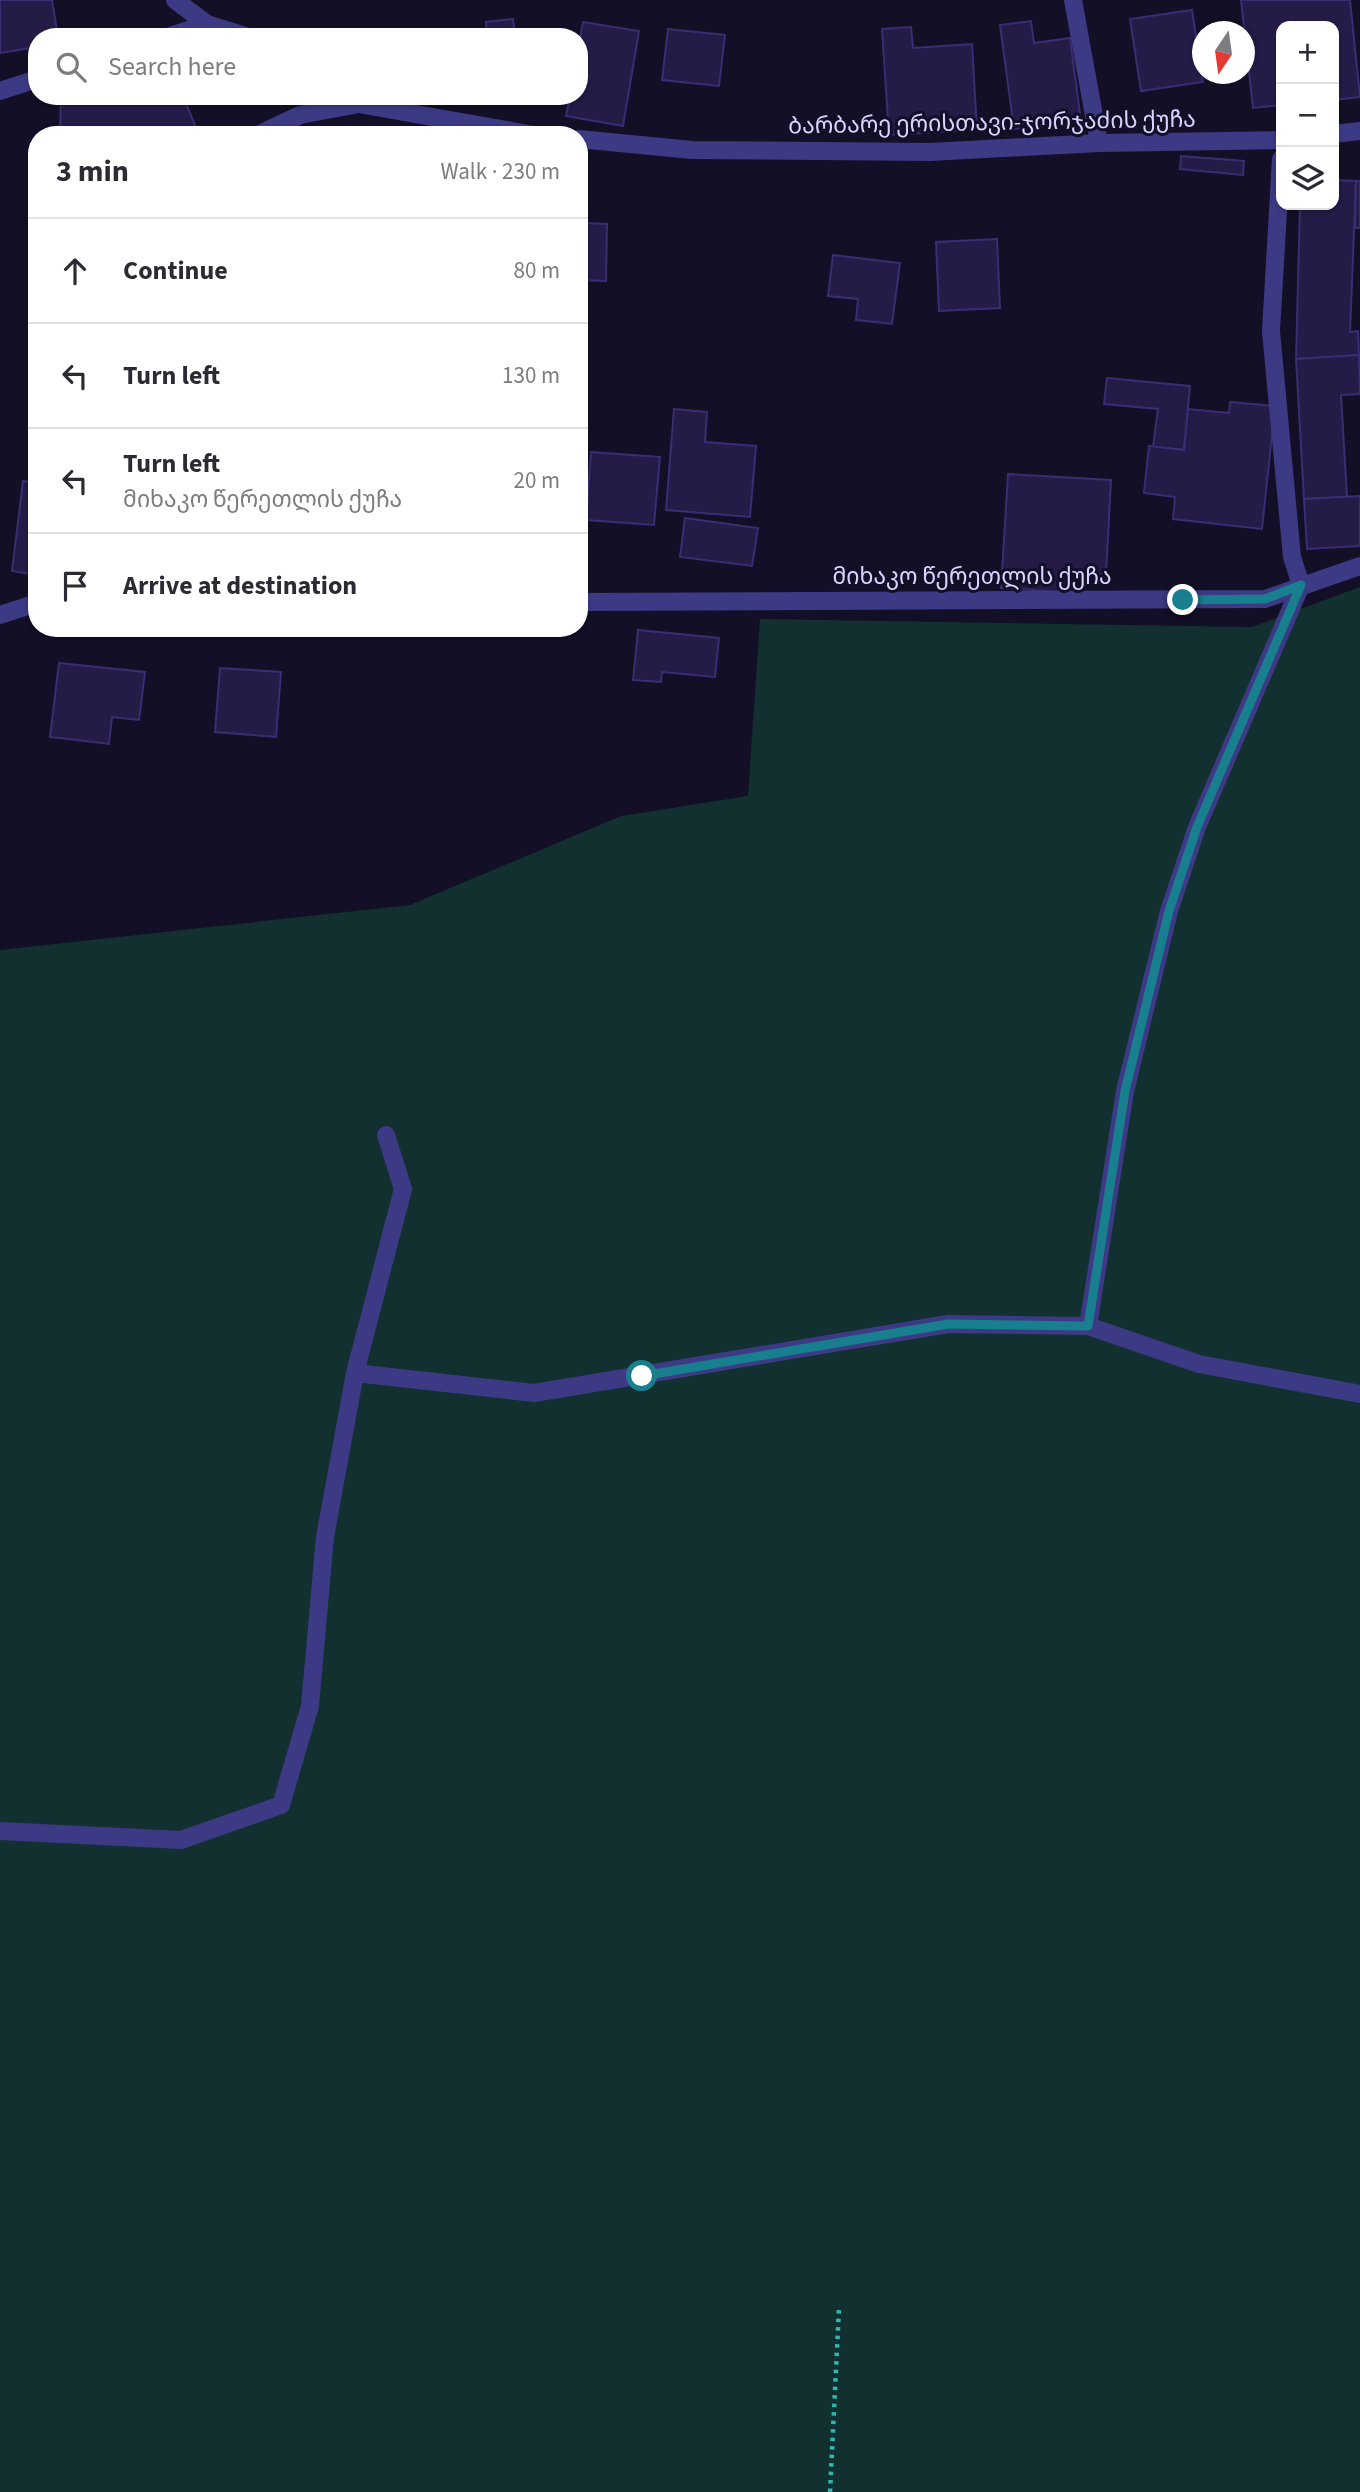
<!DOCTYPE html>
<meta charset="utf-8">
<style>
body{margin:0;font-family:"Source Sans 3","Noto Sans Georgian",sans-serif;background:#f2f2f3;color:#2b2b33}
.controls{position:absolute;right:21px;top:21px;display:grid;overflow:hidden;border-radius:14px;box-shadow:0 2px 5px #0004}
.controls button{width:63px;height:63px;display:grid;place-items:center;padding:0;border:0;border-bottom:2px solid #e1e1e2;background:#fff;color:#2b2b33;font:35px sans-serif}
.compass{position:absolute;left:1192px;top:21px;width:63px;height:63px;border-radius:50%;background:#fff;box-shadow:0 2px 5px #0004;rotate:193deg}
.stop{position:absolute;width:21px;height:21px;margin:-16px;border:5px solid #187f8f;border-radius:50%;background:#fff}
.stop.end{background:#187f8f;border-color:#fff;box-shadow:0 2px 7px #0008}
.list{margin:0;padding:0;list-style:none}
h2{display:flex;justify-content:space-between;align-items:center;height:91px;margin:0;padding:0 28px;font-size:30px}
h2 small{font-size:23px;font-weight:400;color:#7c7c81}
.list li{display:grid;grid-template-columns:46px 1fr auto;gap:21px;align-items:center;box-sizing:border-box;height:105px;padding:0 28px;border-top:2px solid #e1e1e2}
.list b{display:block;font-size:26px;white-space:nowrap}
.list p{margin:0;font-size:23px;white-space:nowrap;color:#7c7c81}
.list em{font-size:23px;font-style:normal;color:#7c7c81}
.icon{flex:none;width:38px;height:38px;fill:none;stroke:currentColor;stroke-width:2;stroke-linecap:round;stroke-linejoin:round}
.map{position:relative;flex:none;width:1360px;height:2492px;overflow:hidden}
.search{position:absolute;background:#fff;box-shadow:0 2px 5px #0004;left:28px;top:28px;width:560px;height:77px;display:flex;align-items:center;gap:18px;box-sizing:border-box;padding:0 24px;border-radius:28px;color:#7c7c81;font-size:26px}
.panel{position:absolute;background:#fff;box-shadow:0 2px 5px #0004;left:28px;top:126px;width:560px;height:511px;border-radius:28px}
.map>svg:first-child{display:block}
</style>
<div class="map">
<svg width="1360" height="2492" viewBox="0 0 1360 2492">
<rect width="100%" height="100%" fill="#130f26"/>
<polygon fill="#12302f" points="1360,587 1360,2492 0,2492 0,950 410,905 621,816 748,796 760,619 1252,627"/>
<g fill="#241b47" stroke="#3b2d73" stroke-width="2">
<polygon points="0,0 52,0 58,37 37,37 37,47 0,53"/>
<polygon points="1241,0 1350,0 1360,97 1334,100 1334,26 1281,26 1281,105 1253,108"/>
<polygon points="1192,10 1203,82 1141,91 1130,19"/>
<polygon points="513,19 515,37 487,37 486,22"/>
<polygon points="1031,21 1034,43 1070,38 1081,121 1014,129 1000,25"/>
<polygon points="583,22 639,31 623,126 566,116 570,96 579,96 579,43"/>
<polygon points="911,27 913,48 972,44 977,130 889,135 882,29"/>
<polygon points="668,29 725,35 719,86 662,80"/>
<polygon points="61,96 183,96 199,135 60,135"/>
<polygon points="1181,156 1244,161 1243,175 1180,169"/>
<polygon points="1334,180 1356,181 1350,332 1358,331 1359,355 1296,359 1300,205 1334,205"/>
<polygon points="1356,181 1360,181 1360,228 1355,228"/>
<polygon points="579,223 607,224 606,281 579,280"/>
<polygon points="997,239 1000,308 939,311 936,242"/>
<polygon points="833,255 900,263 892,324 856,320 858,299 828,296"/>
<polygon points="1359,355 1360,394 1341,395 1347,497 1304,499 1296,359"/>
<polygon points="1107,378 1190,386 1184,450 1153,447 1158,409 1104,404"/>
<polygon points="1230,402 1275,406 1262,529 1173,519 1175,497 1144,493 1149,446 1184,450 1188,409 1229,413"/>
<polygon points="674,409 707,412 705,442 756,446 750,517 666,510"/>
<polygon points="591,452 660,457 654,525 586,520"/>
<polygon points="1008,474 1111,480 1106,574 1078,573 1076,593 1001,588"/>
<polygon points="23,481 37,483 37,575 12,571"/>
<polygon points="1360,496 1360,546 1307,549 1304,499"/>
<polygon points="685,518 758,528 752,566 680,557"/>
<polygon points="638,630 719,638 715,677 662,672 661,682 633,680"/>
<polygon points="59,663 145,672 139,720 112,717 109,744 50,737"/>
<polygon points="220,668 281,672 276,737 215,732"/>
</g>
<g fill="none" stroke-linecap="round" stroke-linejoin="round">
<polyline stroke="#2fb8b0" stroke-width="4.5" stroke-dasharray="3.5 5" stroke-linecap="butt" points="830,2492 839,2308"/>
<g stroke="#3d3a85" stroke-width="18">
<polyline points="175,0 207,24 249,37"/>
<polyline points="1073,0 1099,143"/>
<polyline points="167,37 207,24"/>
<polyline points="0,91 37,79"/>
<polyline points="347,96 359,104 534,135"/>
<polyline points="1334,134 1360,131"/>
<polyline points="258,135 300,115 359,104"/>
<polyline points="579,139 692,150 930,152 1099,143 1281,140"/>
<polyline points="579,602 1265,599 1360,566"/>
<polyline points="0,615 37,603"/>
<polyline points="1088,1326 1125,1091 1169,911 1197,827 1301,585 1292,557 1271,331 1281,159"/>
<polyline points="355,1373 403,1189 386,1135"/>
<polyline points="0,1831 181,1840 281,1805 310,1706 325,1537 355,1373 534,1393 948,1324 1088,1326 1199,1364 1360,1394"/>
</g>
</g>
<g fill="none" stroke-linecap="round" stroke-linejoin="round">
<polyline stroke="#187f8f" stroke-width="9" points="642,1376 948,1324 1088,1326 1125,1091 1169,911 1197,827 1301,585 1265,599 1183,600"/>
</g>
<g text-anchor="middle" stroke-width="6" stroke-linejoin="round" paint-order="stroke">
<g font-size="23" fill="#d9d4ff" stroke="#130f26">
<text transform="translate(992 122) rotate(-1)" y="8">ბარბარე ერისთავი-ჯორჯაძის ქუჩა</text>
<text x="972" y="584">მიხაკო წერეთლის ქუჩა</text>
</g>
</g>
</svg>
<div class="controls">
<button>+</button>
<button>−</button>
<button><svg class="icon" aria-label="layers" viewBox="0 0 24 24"><path d="M12 4l9 5-9 5-9-5zM3 14l9 5 9-5"/></svg></button>
</div>
<svg class="compass" viewBox="-18 -18 36 36"><path d="M0-13l5 13h-10z" fill="#e53935"/><path d="M0 13l5-13h-10z" fill="#7c7c81"/></svg>
<div class="stop" style="left:642px;top:1376px"></div>
<div class="stop end" style="left:1183px;top:600px"></div>
<div class="search"><svg class="icon" aria-label="search" viewBox="0 0 24 24"><circle cx="10" cy="10" r="6"/><path d="M15 15l6 6"/></svg>Search here</div>
<section class="panel">
<h2>3 min<small>Walk · 230 m</small></h2>
<ul class="list">
<li><svg class="icon" aria-label="ahead" viewBox="0 0 24 24"><path d="M12 20V5M6 11l6-6 6 6"/></svg><div><b>Continue</b></div><em>80 m</em></li>
<li><svg class="icon" aria-label="left" viewBox="0 0 24 24"><path d="M17 20v-9H6M10 6l-5 5 5 5"/></svg><div><b>Turn left</b></div><em>130 m</em></li>
<li><svg class="icon" aria-label="left" viewBox="0 0 24 24"><path d="M17 20v-9H6M10 6l-5 5 5 5"/></svg><div><b>Turn left</b><p>მიხაკო წერეთლის ქუჩა</p></div><em>20 m</em></li>
<li><svg class="icon" aria-label="arrive" viewBox="0 0 24 24"><path d="M6 21V4h12l-3 4 3 4H6"/></svg><div><b>Arrive at destination</b></div></li>
</ul>
</section>
</div>
